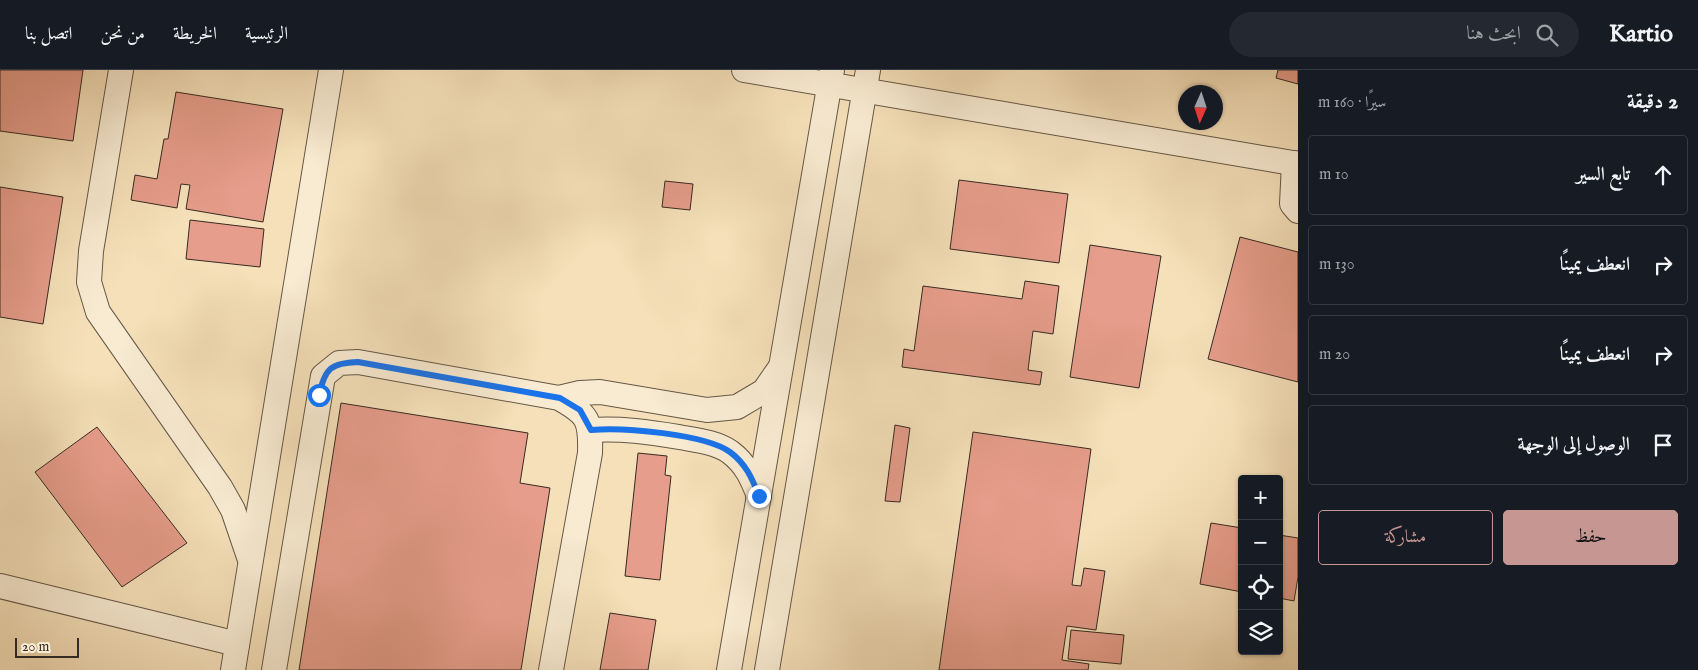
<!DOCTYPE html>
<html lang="ar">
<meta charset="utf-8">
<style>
body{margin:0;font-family:"IM FELL English",Amiri,serif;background:#242831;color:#f1f3f6;direction:rtl}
.controls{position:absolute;right:15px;bottom:15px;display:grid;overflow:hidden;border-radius:5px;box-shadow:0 1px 4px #0004}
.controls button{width:45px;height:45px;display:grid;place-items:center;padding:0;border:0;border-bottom:1px solid #363941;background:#171b24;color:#f1f3f6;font:25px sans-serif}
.compass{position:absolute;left:1178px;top:15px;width:45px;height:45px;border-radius:50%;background:#171b24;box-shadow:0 1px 4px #0004;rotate:183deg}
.scale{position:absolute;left:15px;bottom:12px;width:64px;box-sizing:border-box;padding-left:5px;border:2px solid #362b22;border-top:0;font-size:14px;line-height:18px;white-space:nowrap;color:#362b22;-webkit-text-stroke:4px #f8ebd2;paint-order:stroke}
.stop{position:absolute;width:15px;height:15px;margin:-11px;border:4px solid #1a73e8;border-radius:50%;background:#fff}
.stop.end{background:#1a73e8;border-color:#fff;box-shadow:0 1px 5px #0008}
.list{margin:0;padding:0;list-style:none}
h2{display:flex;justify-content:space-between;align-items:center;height:65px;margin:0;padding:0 20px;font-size:21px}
h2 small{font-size:16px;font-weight:400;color:#9ea1a6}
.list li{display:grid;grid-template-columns:32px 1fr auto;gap:15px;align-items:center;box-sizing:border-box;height:80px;margin:0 10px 10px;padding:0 10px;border:1px solid #363941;border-radius:5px}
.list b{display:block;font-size:19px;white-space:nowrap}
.list em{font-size:16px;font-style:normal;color:#9ea1a6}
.actions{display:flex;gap:10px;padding:15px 20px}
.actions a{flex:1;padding:11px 0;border:1px solid #c59692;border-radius:5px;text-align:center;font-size:18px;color:#c59692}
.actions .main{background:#c59692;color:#111}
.icon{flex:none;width:28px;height:28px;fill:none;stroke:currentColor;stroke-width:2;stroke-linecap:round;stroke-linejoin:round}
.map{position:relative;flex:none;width:1298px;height:600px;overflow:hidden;direction:ltr}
header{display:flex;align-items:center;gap:30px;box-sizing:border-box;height:70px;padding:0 25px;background:#171b24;border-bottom:1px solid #363941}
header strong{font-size:24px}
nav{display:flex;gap:28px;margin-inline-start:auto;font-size:18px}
.search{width:350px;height:45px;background:#242831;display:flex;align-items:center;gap:12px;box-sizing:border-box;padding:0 18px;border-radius:28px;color:#9ea1a6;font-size:19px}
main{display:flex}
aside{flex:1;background:#171b24}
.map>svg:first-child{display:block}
</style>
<header>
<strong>Kartio</strong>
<div class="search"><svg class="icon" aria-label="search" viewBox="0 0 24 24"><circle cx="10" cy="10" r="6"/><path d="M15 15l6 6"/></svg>ابحث هنا</div>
<nav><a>الرئيسية</a><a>الخريطة</a><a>من نحن</a><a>اتصل بنا</a></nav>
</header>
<main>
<aside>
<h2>2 دقيقة<small>سيرًا · 160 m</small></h2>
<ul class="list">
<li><svg class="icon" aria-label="ahead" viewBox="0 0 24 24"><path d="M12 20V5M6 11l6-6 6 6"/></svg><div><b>تابع السير</b></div><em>10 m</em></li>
<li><svg class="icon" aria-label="right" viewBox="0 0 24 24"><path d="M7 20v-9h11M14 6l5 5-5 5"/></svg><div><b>انعطف يمينًا</b></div><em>130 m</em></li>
<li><svg class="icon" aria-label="right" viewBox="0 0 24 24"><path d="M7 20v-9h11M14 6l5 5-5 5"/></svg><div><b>انعطف يمينًا</b></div><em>20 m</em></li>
<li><svg class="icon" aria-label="arrive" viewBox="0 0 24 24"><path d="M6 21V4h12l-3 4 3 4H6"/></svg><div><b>الوصول إلى الوجهة</b></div></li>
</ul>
<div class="actions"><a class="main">حفظ</a><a>مشاركة</a></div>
</aside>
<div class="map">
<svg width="1298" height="600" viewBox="0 0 1298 600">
<rect width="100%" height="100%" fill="#f5e0b9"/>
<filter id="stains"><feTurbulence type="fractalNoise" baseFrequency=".004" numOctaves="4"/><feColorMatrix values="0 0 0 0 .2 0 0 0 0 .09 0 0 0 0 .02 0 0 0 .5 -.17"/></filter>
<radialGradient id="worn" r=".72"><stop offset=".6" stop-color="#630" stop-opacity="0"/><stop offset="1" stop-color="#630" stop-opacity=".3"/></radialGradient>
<g fill="#e69d8b" stroke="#362b22">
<polygon points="0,0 83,0 73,71 0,61"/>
<polygon points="1278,0 1298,0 1298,14 1276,8"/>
<polygon points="176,22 283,39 263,152 186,139 190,115 181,114 177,138 131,130 135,105 157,109 164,69 168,69"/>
<polygon points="959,110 1068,124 1059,193 950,179"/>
<polygon points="665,111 693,114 690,140 662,137"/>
<polygon points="0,117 63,127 43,254 0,247"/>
<polygon points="190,150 264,159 260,197 186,189"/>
<polygon points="1240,167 1298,182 1298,312 1208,289"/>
<polygon points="1090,175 1161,186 1139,318 1070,307"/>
<polygon points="1025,211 1059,216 1053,264 1033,261 1028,300 1042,302 1040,315 902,297 904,279 914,281 923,216 1022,229"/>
<polygon points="341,333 528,363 520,413 550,418 521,600 299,600"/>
<polygon points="895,355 910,358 900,432 885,431"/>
<polygon points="97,357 187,473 122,517 35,402"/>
<polygon points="973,362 1091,379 1072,515 1081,516 1084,498 1105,501 1096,560 1067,556 1062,590 1089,594 1088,600 939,600"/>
<polygon points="638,383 667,386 665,405 671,406 660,510 625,506"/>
<polygon points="1211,453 1242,458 1242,522 1200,514"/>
<polygon points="1279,465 1298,468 1298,507 1294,531 1279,528"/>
<polygon points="610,543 656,550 648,600 600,600"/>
<polygon points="1071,560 1124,565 1121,594 1068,589"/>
</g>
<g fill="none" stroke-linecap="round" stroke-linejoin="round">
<defs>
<g id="minor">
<polyline points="121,0 91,181 89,212 98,242 220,417 233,440 249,487"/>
<polyline points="744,0 1298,94"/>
<polyline points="1294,93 1292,134 1298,141"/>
<polyline points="559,328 580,323 600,322 707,340 737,337 764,321 780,298"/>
<path d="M591 360C621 358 649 362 679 367 695 370 716 372 730 382 746 394 752 408 759 426"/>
<polyline points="0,516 237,574"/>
<polyline points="233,600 331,0"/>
<path d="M274 600 323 306 339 293 358 292 559 328C588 344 591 350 590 383L551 600"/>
<polyline points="729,600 832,0"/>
<polyline points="767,600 868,0"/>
</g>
</defs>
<use href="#minor" stroke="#665848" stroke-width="26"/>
<use href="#minor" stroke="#f8ebd2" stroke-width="24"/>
</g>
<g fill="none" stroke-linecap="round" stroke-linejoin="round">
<path stroke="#1a73e8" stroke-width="6" d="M319 325C325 298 331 293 358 292L560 328 580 340 591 360C622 357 705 364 730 382 746 394 752 408 759 426"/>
</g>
<rect width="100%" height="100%" filter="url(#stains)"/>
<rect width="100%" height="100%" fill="url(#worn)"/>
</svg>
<div class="controls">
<button>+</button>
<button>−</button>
<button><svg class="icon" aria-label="locate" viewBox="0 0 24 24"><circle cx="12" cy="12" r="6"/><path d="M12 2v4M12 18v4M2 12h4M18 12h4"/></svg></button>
<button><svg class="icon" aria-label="layers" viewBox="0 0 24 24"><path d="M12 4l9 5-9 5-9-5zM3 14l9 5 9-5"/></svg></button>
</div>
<svg class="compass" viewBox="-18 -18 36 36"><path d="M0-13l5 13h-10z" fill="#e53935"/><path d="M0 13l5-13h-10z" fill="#9ea1a6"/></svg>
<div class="scale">20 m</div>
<div class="stop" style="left:319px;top:325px"></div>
<div class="stop end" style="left:759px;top:426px"></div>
</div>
</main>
